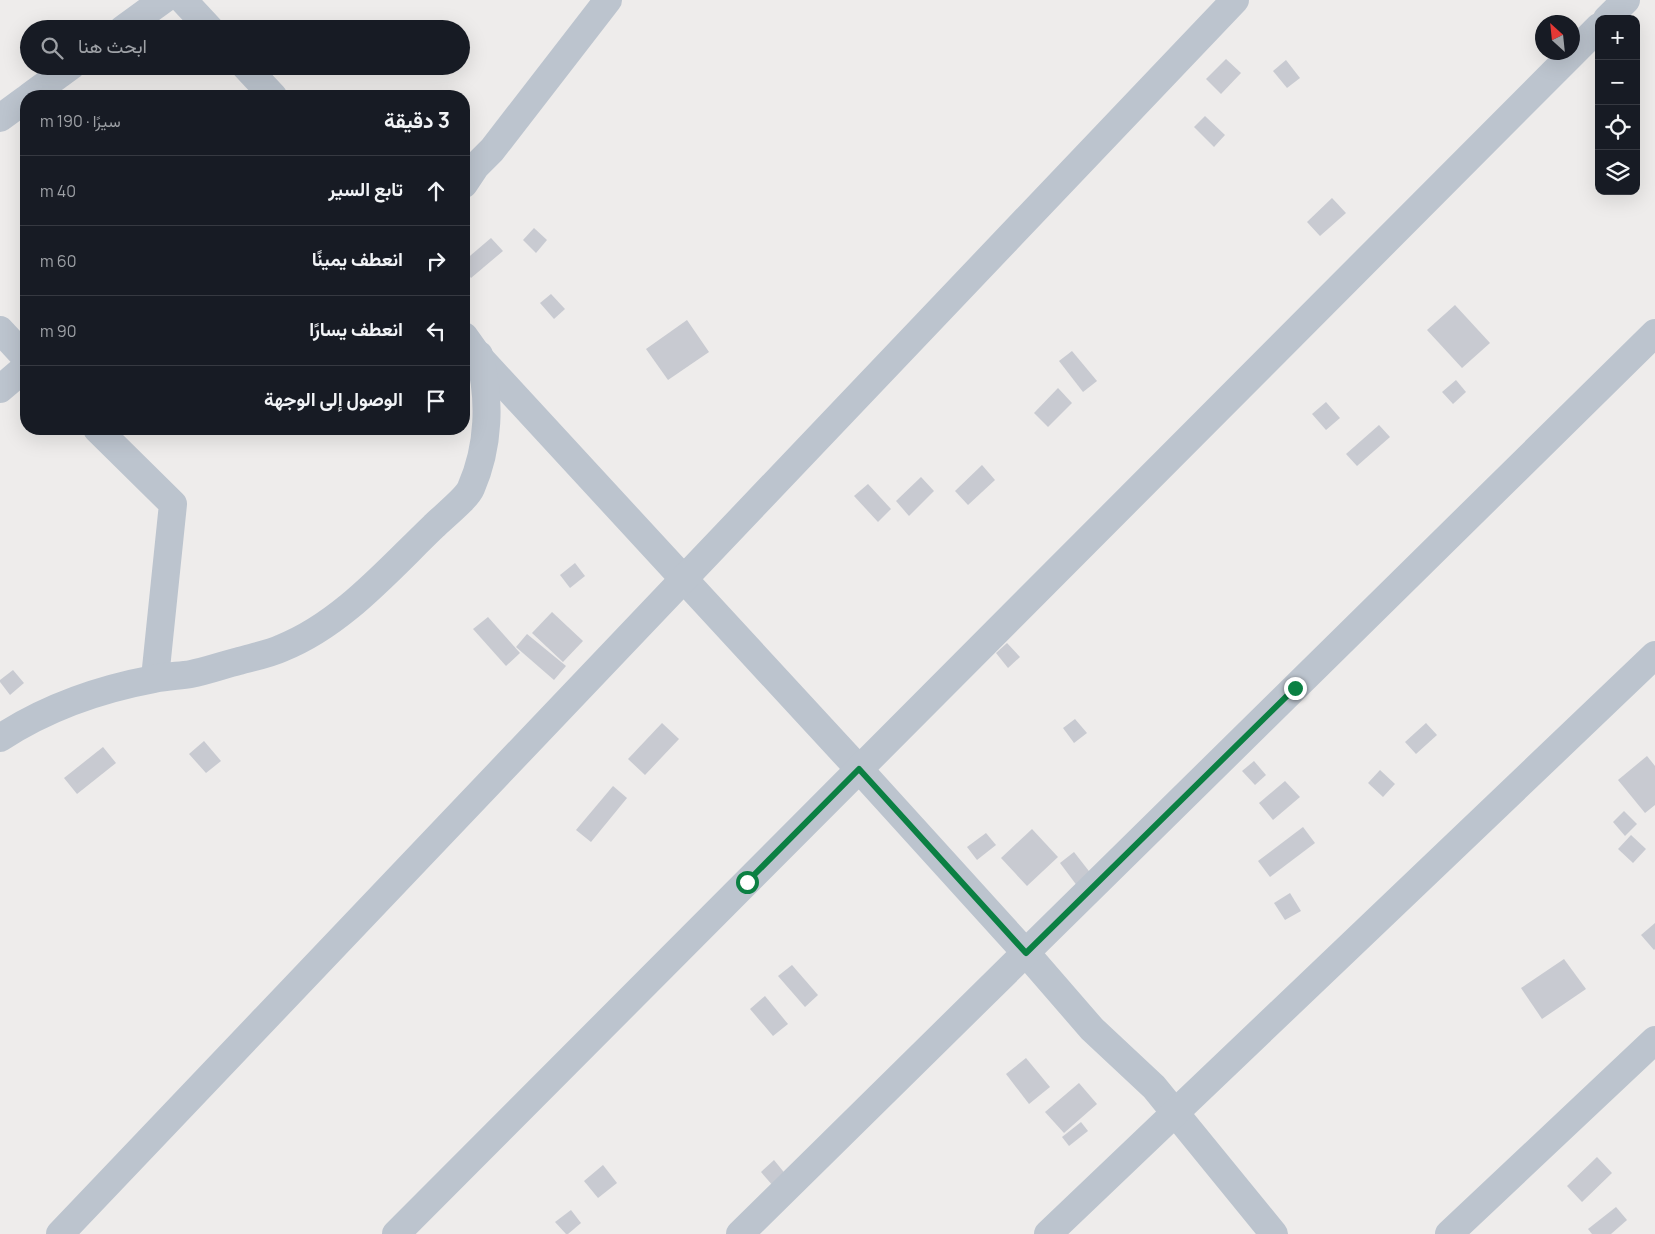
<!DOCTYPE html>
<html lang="ar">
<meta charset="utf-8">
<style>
body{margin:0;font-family:Manrope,Vazirmatn,sans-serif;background:#20242c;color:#f1f3f6;direction:rtl}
.controls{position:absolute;right:15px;top:15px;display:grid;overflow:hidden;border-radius:10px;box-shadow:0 5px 20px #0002}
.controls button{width:45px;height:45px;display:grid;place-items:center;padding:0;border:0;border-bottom:1px solid #363941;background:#171b24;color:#f1f3f6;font:25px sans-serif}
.compass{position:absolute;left:1535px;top:15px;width:45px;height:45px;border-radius:50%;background:#171b24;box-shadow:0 5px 20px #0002;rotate:333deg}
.stop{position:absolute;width:15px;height:15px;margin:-11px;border:4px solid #0b8043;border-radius:50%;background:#fff}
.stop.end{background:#0b8043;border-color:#fff;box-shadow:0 1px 5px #0008}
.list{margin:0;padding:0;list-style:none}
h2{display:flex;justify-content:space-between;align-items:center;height:65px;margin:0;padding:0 20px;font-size:21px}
h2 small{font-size:16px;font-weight:400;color:#9ea1a6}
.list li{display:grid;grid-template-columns:32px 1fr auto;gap:15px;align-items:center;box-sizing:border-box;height:70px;padding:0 20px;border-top:1px solid #363941}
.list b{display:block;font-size:19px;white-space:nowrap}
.list em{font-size:16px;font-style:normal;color:#9ea1a6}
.icon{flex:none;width:28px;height:28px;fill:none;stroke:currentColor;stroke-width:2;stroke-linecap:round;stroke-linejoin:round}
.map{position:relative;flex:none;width:1655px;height:1234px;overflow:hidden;direction:ltr}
.search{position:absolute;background:#171b24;box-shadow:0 5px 20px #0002;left:20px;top:20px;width:450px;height:55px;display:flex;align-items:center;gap:12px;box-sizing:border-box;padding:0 18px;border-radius:28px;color:#9ea1a6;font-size:19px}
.panel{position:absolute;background:#171b24;box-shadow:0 5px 20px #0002;left:20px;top:90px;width:450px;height:345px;border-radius:20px;direction:rtl}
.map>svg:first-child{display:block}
</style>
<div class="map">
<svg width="1655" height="1234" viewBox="0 0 1655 1234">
<rect width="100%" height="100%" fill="#eeeceb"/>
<g fill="#c8cad1">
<polygon points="1226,59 1241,73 1221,94 1206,79"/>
<polygon points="1286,60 1300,78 1287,88 1273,71"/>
<polygon points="1205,116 1225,135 1214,147 1194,127"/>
<polygon points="1332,198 1346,213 1320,236 1307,222"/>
<polygon points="534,228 547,240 536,253 523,240"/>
<polygon points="491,238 503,251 471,278 464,269 464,261"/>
<polygon points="551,294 565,309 554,319 540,303"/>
<polygon points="1455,305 1490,343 1462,368 1427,330"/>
<polygon points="687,320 709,352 668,380 646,349"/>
<polygon points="1072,351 1097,381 1083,392 1059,361"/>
<polygon points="1456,380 1466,392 1453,404 1442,392"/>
<polygon points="1058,388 1072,403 1048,427 1034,413"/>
<polygon points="1326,402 1340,418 1326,430 1312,414"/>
<polygon points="1379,425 1390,437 1357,466 1346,454"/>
<polygon points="982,465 995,480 968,505 955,491"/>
<polygon points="921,477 934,491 909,516 896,501"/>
<polygon points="868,484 891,509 878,522 854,496"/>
<polygon points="575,563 585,576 570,588 560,575"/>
<polygon points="552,612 583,641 563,662 532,633"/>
<polygon points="488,617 520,653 506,666 473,629"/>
<polygon points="527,634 566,666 554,680 516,647"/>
<polygon points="1007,643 1020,657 1008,668 996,653"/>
<polygon points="13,670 24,683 10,695 0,682 0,680"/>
<polygon points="1075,719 1087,733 1074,743 1063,728"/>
<polygon points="662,723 679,739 645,775 628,759"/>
<polygon points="1426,723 1437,735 1416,754 1405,742"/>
<polygon points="204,741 221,761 206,773 189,754"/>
<polygon points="103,747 116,763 77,794 64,778"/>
<polygon points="1647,756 1655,766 1655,805 1645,813 1618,780"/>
<polygon points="1254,761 1266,775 1255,785 1242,771"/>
<polygon points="1380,770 1395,784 1383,797 1368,783"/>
<polygon points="1285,781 1300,797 1273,820 1259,803"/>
<polygon points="613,786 627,798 591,842 576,830"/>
<polygon points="1624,811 1637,824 1625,836 1613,822"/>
<polygon points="1303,827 1315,843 1270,877 1258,861"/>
<polygon points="1032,829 1058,857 1027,886 1001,858"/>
<polygon points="986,833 996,845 977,860 967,847"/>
<polygon points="1631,835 1646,849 1633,863 1618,849"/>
<polygon points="1074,852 1099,884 1084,895 1060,863"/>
<polygon points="1290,893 1301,911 1285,920 1274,903"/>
<polygon points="1655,923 1655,949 1654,950 1641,935"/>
<polygon points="1564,959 1586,989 1542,1019 1521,988"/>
<polygon points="792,965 818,995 805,1007 778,976"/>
<polygon points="765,996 788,1024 773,1036 750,1009"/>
<polygon points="1026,1058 1050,1087 1029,1104 1006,1074"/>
<polygon points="1079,1083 1097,1104 1064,1133 1045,1112"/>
<polygon points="1081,1122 1088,1131 1069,1146 1062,1137"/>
<polygon points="1597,1157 1612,1173 1582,1202 1567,1186"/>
<polygon points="774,1160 787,1176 774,1187 761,1172"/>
<polygon points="603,1165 617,1183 598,1198 584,1181"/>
<polygon points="1616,1207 1627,1220 1611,1234 1592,1234 1588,1229"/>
<polygon points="571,1210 581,1223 568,1234 566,1234 555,1222"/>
</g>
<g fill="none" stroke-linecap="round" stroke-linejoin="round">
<g stroke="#bcc4ce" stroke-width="28">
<polyline points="183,0 210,29"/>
<polyline points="1607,19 1626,0"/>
<polyline points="123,29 163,0"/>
<polyline points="245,66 273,96"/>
<polyline points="30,96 71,66"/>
<polyline points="0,118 26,99"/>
<polyline points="464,184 476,166 492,150 608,0"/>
<polyline points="0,330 26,358"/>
<polyline points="464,336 479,357 859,769 1026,953 1092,1029 1154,1087 1274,1234"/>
<polyline points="0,389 26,367"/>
<polyline points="97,429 173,504 155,678"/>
<path d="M0 738C46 708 100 689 154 679 166 676 179 676 191 674 207 671 223 665 239 661 253 657 269 654 282 648 342 624 388 570 434 526 443 517 467 498 471 488 489 447 491 399 479 355"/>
<polyline points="60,1234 1235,0"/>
<polyline points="396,1234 1599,27"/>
<polyline points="740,1234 1655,333"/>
<polyline points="1048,1234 1655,655"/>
<polyline points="1449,1234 1655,1040"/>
</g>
</g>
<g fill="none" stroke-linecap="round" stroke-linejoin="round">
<polyline stroke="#0b8043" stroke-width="6" points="747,882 859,769 1026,953 1295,688"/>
</g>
</svg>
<div class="controls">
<button>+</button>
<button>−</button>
<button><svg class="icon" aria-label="locate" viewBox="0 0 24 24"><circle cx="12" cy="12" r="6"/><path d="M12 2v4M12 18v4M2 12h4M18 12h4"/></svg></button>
<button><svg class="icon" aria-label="layers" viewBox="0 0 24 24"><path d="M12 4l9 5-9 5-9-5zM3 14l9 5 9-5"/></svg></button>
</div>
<svg class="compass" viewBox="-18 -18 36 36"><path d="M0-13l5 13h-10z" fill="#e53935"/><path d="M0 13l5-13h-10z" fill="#9ea1a6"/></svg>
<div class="stop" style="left:747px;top:882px"></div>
<div class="stop end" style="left:1295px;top:688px"></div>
<div class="search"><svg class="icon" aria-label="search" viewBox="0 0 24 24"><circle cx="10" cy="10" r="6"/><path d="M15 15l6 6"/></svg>ابحث هنا</div>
<section class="panel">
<h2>3 دقيقة<small>سيرًا · 190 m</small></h2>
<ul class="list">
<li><svg class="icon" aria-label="ahead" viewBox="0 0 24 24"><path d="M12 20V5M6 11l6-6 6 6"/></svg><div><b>تابع السير</b></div><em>40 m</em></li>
<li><svg class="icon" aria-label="right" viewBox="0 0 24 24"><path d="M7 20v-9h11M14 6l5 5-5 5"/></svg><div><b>انعطف يمينًا</b></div><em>60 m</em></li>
<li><svg class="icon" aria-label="left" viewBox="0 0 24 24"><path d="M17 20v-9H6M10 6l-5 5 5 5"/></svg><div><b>انعطف يسارًا</b></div><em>90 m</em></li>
<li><svg class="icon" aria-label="arrive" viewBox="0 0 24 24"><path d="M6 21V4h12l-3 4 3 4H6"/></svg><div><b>الوصول إلى الوجهة</b></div></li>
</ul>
</section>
</div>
